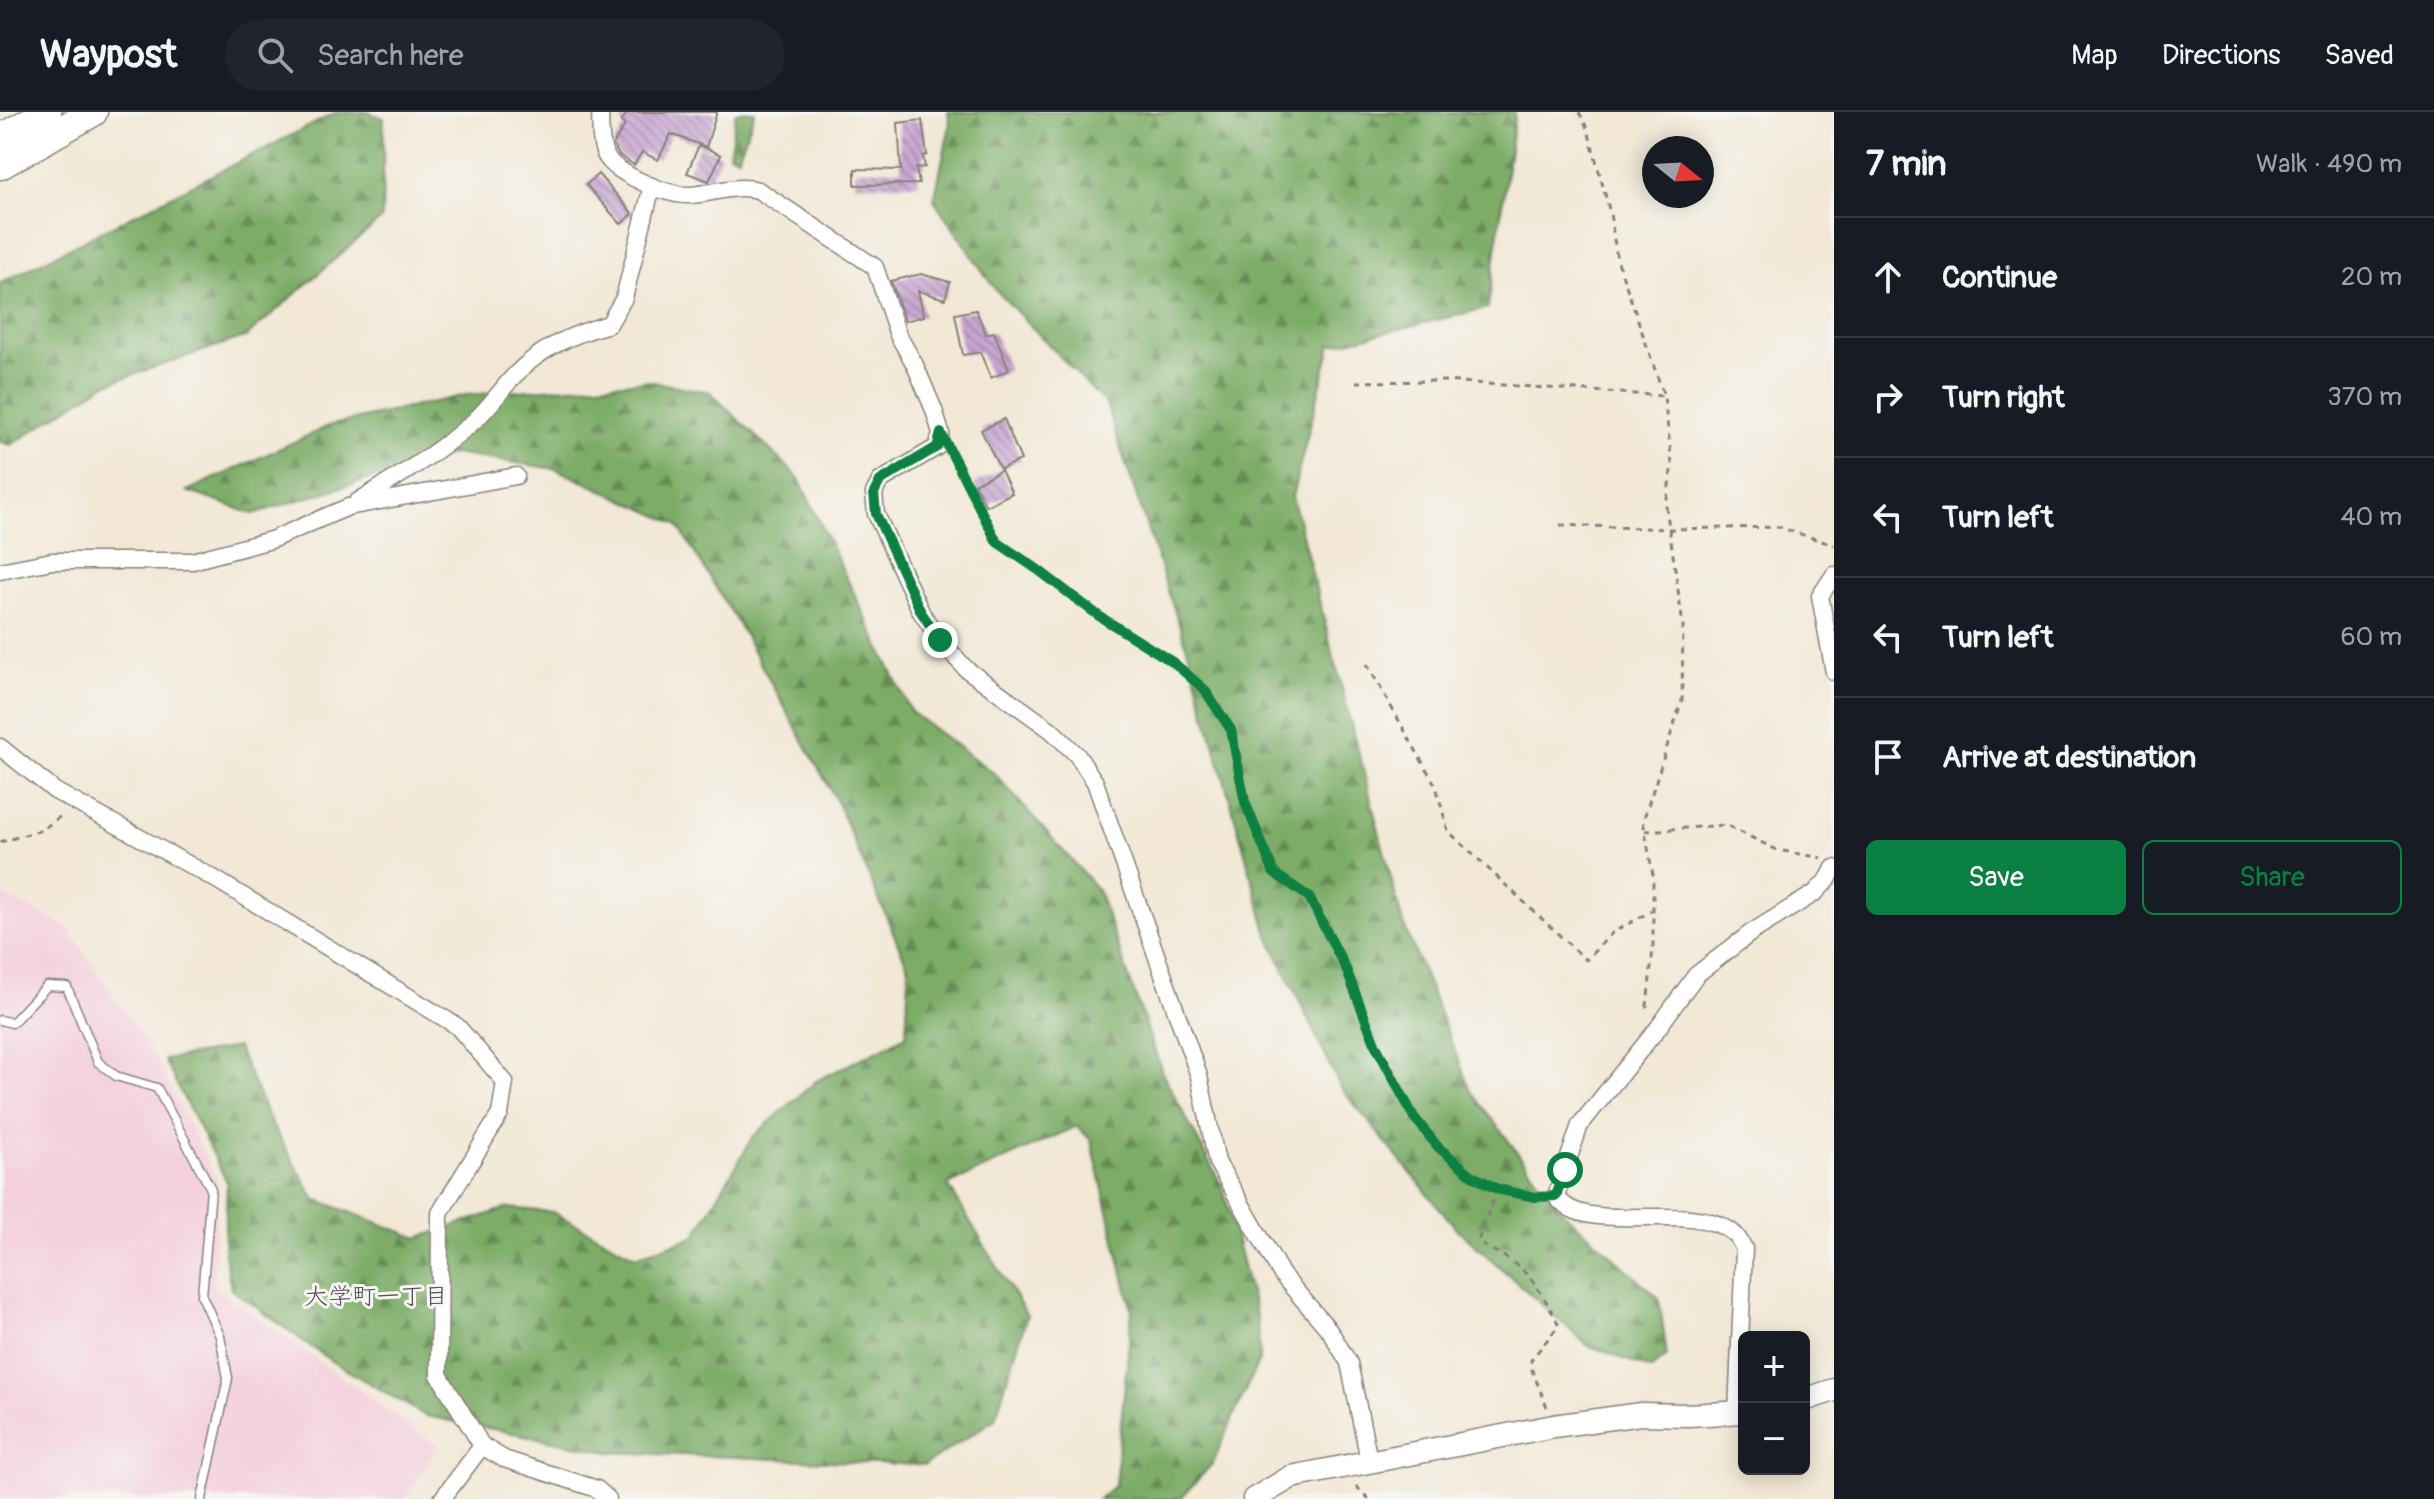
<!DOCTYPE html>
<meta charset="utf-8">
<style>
body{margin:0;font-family:Pangolin,"Klee One",sans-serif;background:#20242c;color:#f1f3f6}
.controls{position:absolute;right:24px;bottom:24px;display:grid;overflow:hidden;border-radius:12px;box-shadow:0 4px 20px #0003}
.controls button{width:72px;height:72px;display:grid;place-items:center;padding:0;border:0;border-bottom:2px solid #363941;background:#171b24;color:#f1f3f6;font:40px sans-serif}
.compass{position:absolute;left:1642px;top:24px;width:72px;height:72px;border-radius:50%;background:#171b24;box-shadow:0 4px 20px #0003;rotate:108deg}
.stop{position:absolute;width:24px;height:24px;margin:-18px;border:6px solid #0b8043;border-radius:50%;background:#fff}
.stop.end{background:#0b8043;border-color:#fff;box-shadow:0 2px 8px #0008}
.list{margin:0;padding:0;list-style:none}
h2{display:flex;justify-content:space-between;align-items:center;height:104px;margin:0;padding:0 32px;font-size:34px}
h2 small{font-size:26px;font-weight:400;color:#9ea1a6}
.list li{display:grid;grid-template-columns:52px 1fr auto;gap:24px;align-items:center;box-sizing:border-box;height:120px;padding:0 32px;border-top:2px solid #363941}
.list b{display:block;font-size:30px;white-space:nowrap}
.list em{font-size:26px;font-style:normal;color:#9ea1a6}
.actions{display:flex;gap:16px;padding:24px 32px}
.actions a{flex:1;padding:18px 0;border:2px solid #0b8043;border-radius:12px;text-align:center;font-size:28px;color:#0b8043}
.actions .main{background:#0b8043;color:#fff}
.icon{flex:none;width:44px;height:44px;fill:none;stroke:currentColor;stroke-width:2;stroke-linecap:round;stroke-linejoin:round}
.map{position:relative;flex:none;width:1834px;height:1387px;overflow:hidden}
header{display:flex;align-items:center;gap:48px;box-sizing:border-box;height:112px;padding:0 40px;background:#171b24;border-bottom:2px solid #363941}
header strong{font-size:38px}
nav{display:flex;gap:44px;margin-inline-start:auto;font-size:28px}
.search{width:560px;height:72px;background:#20242c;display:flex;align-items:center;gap:20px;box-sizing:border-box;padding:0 28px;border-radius:44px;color:#9ea1a6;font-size:30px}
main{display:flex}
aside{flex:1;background:#171b24}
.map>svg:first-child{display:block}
</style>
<header>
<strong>Waypost</strong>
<div class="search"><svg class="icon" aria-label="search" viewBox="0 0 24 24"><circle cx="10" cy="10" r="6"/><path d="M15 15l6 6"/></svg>Search here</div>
<nav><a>Map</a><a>Directions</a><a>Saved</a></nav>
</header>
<main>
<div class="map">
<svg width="1834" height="1387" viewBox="0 0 1834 1387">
<defs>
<pattern id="forest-firs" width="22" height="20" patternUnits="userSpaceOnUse" patternTransform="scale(2)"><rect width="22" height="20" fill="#7bac66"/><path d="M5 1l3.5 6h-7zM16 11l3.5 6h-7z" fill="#648b53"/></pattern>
<pattern id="building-back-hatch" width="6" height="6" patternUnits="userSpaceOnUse" patternTransform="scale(2)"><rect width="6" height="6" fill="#c8a4d1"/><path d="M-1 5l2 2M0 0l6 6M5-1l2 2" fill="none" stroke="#a285a9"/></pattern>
</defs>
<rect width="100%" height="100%" fill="#f6f6f2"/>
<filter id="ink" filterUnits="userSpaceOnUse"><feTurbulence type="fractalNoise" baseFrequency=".0125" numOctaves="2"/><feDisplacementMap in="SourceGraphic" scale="16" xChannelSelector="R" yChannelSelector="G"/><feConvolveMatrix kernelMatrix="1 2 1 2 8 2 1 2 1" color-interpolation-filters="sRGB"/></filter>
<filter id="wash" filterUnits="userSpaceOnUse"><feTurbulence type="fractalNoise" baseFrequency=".006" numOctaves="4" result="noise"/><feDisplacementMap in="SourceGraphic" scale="32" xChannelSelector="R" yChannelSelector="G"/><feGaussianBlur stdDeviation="1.8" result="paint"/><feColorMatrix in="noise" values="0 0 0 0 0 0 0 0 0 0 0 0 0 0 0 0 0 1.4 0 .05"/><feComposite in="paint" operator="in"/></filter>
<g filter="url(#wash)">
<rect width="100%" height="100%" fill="#f2e8d5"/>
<polygon fill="#f4cfdd" points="0,782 67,815 154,943 217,1069 214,1175 438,1334 405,1387 0,1387"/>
<g fill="url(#forest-firs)" stroke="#4c6441" stroke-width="2">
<polygon points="337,0 367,0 384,6 382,106 247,224 105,272 11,333 0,330 0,171"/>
<polygon points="736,0 755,0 738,45 729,42"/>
<polygon points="948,0 1515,0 1488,196 1331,233 1292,384 1402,808 1471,979 1560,1097 1659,1186 1667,1244 1651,1257 1587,1233 1456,1116 1340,975 1268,823 1188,539 1106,292 995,177 934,88 950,13"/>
<polygon points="647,269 710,280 798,365 911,600 995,662 1098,778 1163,962 1223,1076 1257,1207 1260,1246 1212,1352 1180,1387 1099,1387 1115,1373 1132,1199 1091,1028 1077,1014 948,1073 1027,1204 995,1307 925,1353 609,1340 426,1304 331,1249 231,1177 224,1138 227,1070 164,948 237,935 273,1015 315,1087 418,1126 507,1096 553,1100 635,1144 694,1125 753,1025 816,969 906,924 909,857 835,686 740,515 677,412 556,357 453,342 253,402 187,379 331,313 466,283"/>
</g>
<g id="blocks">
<g fill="url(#building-back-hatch)">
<polygon points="628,0 717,0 706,35 671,22 658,48 642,40 634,53 619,43 613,33 625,13 621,10"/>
<polygon points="922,8 927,43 923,44 925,55 916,56 919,72 855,73 855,57 901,58 898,11"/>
<polygon points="699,33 721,43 709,69 687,61"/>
<polygon points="598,62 633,102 621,112 586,73"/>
<polygon points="921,162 950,170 945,187 918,179 924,204 905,209 891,169"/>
<polygon points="976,198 986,222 994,220 1009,258 991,266 980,240 963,243 955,202"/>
<polygon points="1004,307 1021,348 1000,357 981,318"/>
<polygon points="1001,358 1012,381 986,394 974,372"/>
</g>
</g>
</g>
<g filter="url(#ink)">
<use href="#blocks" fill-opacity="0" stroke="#878278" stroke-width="2"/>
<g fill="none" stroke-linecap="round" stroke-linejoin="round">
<defs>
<polyline id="lane" points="0,908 12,911 47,874 67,875 98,950 116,964 157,976 211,1077 202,1184 220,1224 228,1266 202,1387"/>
<g id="street">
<path d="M600 0C601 13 599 32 606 44 616 62 668 84 689 83 712 82 735 72 758 78L875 155 898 223 915 253 934 298 941 321 937 335 880 369 874 381 876 402 921 500 940 528 966 557 1051 618 1077 643 1095 670 1199 964 1217 1050 1282 1163 1330 1219 1349 1251 1369 1348"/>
<path d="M357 390C397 365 438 341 473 310 489 296 500 279 514 264 540 236 573 222 609 212L624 186 652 74"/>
<polyline points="0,459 52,449 192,449 271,428 348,395 516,364"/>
<polyline points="1834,463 1820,484 1834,560"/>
<polyline points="0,635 55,679 215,767 457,914 505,970 500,1002 440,1101 439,1263 482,1334"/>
<path d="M1737 1301 1744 1136C1741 1132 1738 1124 1733 1121 1691 1085 1584 1127 1556 1084L1580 1013 1658 916 1696 863 1752 820 1815 781 1829 766 1834 756"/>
<polyline points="442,1387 482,1334 504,1347 597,1377 608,1387"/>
</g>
<g id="secondary">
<polyline points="1804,1288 1834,1278"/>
<polyline points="1254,1387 1291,1365 1554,1314 1641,1302 1688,1303 1744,1300"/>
</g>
<g id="highway">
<polyline points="0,27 47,0"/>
<polyline points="0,53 93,0"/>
</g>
</defs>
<use href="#lane" stroke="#878278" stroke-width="11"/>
<use href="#street" stroke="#878278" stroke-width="19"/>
<use href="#secondary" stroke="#878278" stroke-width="25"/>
<use href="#highway" stroke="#878278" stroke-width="31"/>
<g stroke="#878278" stroke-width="3" stroke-dasharray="6 6" stroke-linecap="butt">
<polyline points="1579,0 1588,18 1610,101 1617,147 1664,284 1672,352 1666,394 1683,513 1682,588 1643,709 1653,763 1653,837 1647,894 1649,898"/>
<polyline points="1356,270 1444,269 1664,284"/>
<polyline points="952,342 997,430 1037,457 1099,504 1174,551 1204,577 1231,618 1245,690 1274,761 1309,785 1346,857 1376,934 1414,1005 1438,1035 1473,1064 1497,1077 1538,1085"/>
<polyline points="1560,413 1669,417 1779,415 1834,433"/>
<polyline points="1367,552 1436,674 1448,719 1586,848 1612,821 1653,798"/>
<polyline points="1645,719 1726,713 1777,738 1822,746"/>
<polyline points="0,730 42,718 62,703"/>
<path d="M1497 1077 1479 1126 1480 1132C1527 1154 1535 1168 1559 1213L1531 1248 1532 1258 1547 1295"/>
<polyline points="1356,1374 1369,1387"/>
</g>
<use href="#lane" stroke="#fff" stroke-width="8"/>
<use href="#street" stroke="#fff" stroke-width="16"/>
<use href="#secondary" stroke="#fff" stroke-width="22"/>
<use href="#highway" stroke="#fff" stroke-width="28"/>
</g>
</g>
<g fill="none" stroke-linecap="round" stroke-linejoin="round" filter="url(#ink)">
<polyline stroke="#0b8043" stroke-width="10" points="940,528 921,500 876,402 874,381 880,369 937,335 941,321 997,430 1037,457 1099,504 1174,551 1204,577 1231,618 1245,690 1274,761 1309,785 1346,857 1376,934 1414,1005 1438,1035 1473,1064 1497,1077 1535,1085 1556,1084 1565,1058"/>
</g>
<g text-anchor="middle" stroke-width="6" stroke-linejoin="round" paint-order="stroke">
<g font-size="24" fill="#584c5b" stroke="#f6f6f2">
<text x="376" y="1192">大学町一丁目</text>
</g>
</g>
</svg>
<div class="controls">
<button>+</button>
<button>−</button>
</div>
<svg class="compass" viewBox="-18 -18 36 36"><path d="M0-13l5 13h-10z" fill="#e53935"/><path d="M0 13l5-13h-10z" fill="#9ea1a6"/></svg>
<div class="stop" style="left:1565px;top:1058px"></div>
<div class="stop end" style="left:940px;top:528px"></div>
</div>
<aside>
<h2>7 min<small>Walk · 490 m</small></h2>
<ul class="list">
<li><svg class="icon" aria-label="ahead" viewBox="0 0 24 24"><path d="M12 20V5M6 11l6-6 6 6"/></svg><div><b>Continue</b></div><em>20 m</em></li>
<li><svg class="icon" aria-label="right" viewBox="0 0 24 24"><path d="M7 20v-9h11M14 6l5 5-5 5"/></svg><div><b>Turn right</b></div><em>370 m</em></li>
<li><svg class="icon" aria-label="left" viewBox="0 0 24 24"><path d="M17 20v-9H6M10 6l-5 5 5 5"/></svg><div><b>Turn left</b></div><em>40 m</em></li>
<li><svg class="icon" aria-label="left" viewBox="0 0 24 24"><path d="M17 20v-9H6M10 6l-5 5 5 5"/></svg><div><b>Turn left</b></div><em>60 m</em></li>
<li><svg class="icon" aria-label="arrive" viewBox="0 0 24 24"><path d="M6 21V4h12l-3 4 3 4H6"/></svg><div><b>Arrive at destination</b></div></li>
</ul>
<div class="actions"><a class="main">Save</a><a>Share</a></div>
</aside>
</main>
